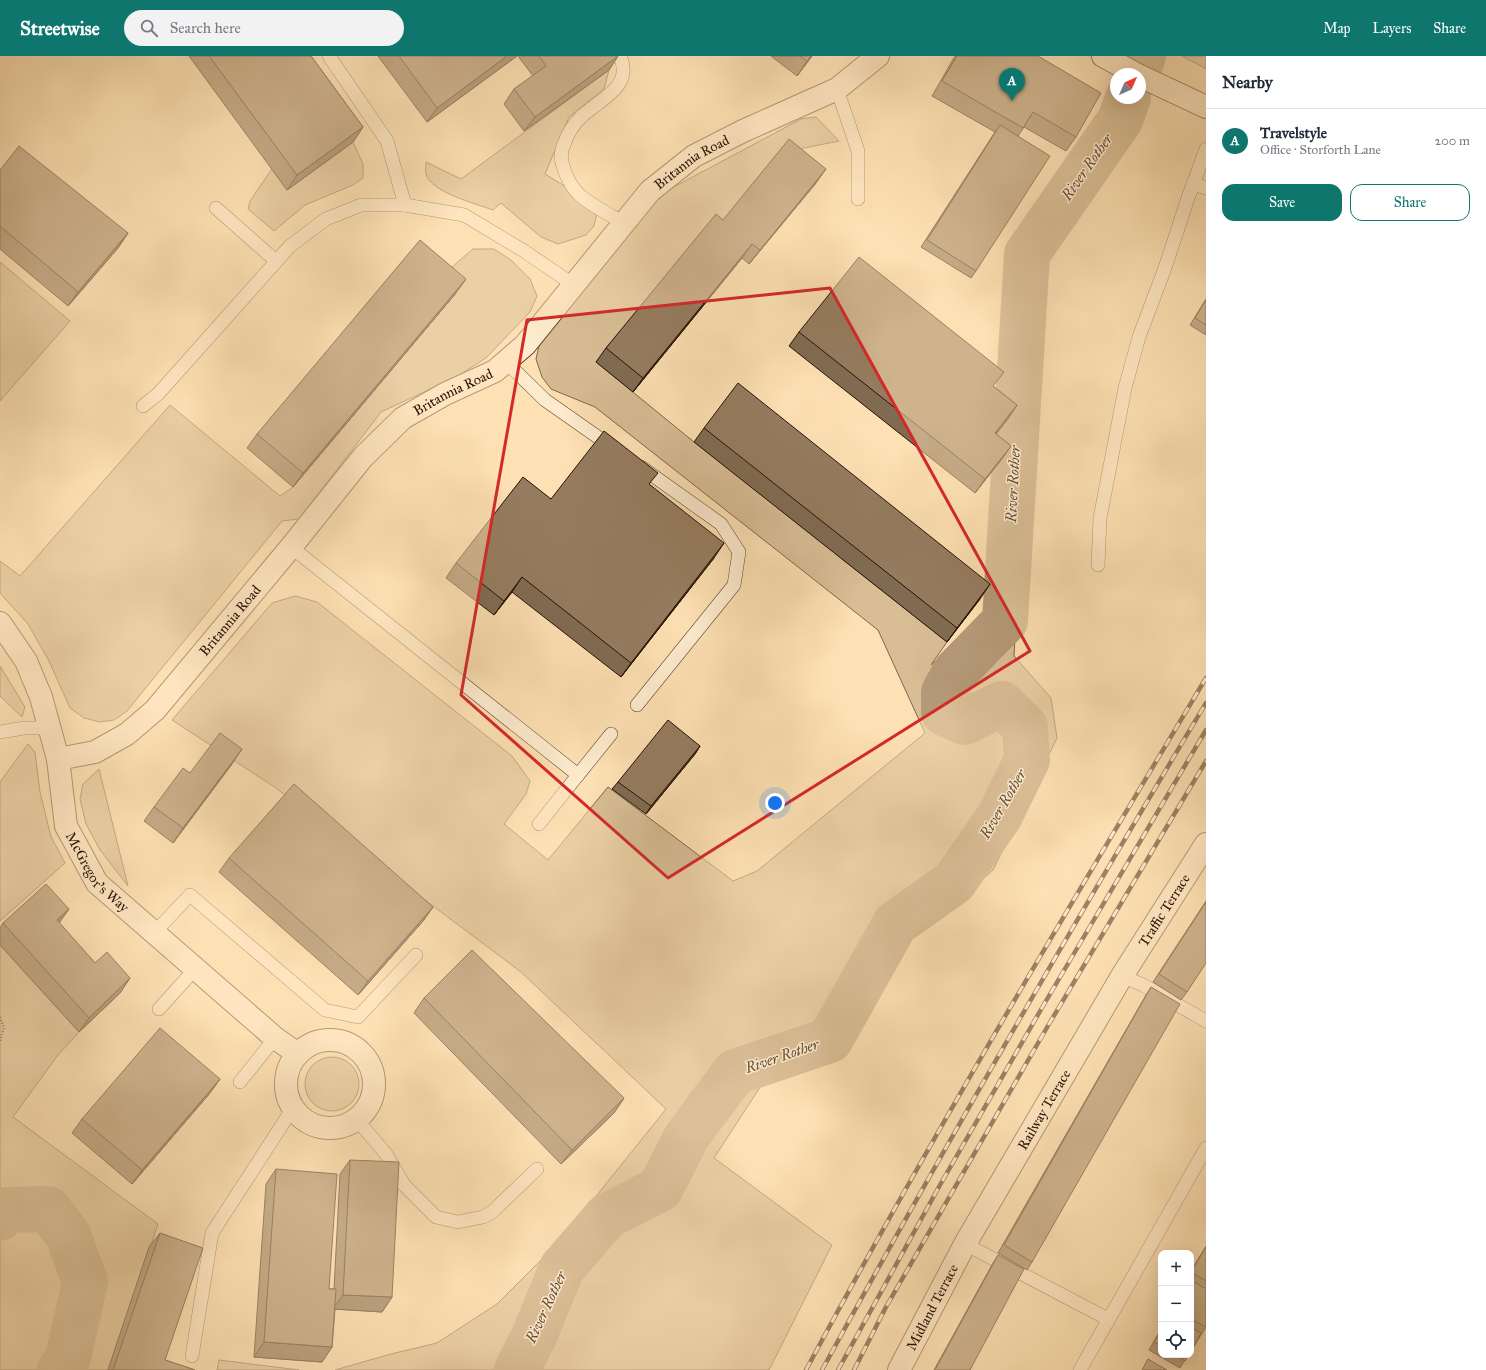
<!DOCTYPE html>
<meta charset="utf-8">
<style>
body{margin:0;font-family:"IM FELL Great Primer",serif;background:#f2f2f3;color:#1f2937}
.controls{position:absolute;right:12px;bottom:12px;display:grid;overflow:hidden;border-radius:8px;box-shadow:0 4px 16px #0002}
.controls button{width:36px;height:36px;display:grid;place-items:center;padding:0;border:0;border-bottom:1px solid #e0e1e3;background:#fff;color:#1f2937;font:20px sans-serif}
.compass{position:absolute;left:1110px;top:12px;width:36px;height:36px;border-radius:50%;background:#fff;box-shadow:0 4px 16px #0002;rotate:45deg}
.you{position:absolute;left:775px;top:747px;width:14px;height:14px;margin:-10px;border:3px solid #fff;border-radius:50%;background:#1a73e8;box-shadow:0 0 0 6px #1a73e833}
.badge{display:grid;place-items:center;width:26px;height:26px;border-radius:50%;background:#0f766e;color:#fff;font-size:13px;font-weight:700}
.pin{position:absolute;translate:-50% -33px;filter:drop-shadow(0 1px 2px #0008)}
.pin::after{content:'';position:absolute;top:21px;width:14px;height:12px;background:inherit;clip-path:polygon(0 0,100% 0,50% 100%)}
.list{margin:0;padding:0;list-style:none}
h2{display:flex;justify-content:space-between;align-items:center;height:52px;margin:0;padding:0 16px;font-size:17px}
h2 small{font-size:13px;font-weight:400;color:#747a83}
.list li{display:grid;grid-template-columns:26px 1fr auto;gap:12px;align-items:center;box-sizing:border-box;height:64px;padding:0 16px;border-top:1px solid #e0e1e3}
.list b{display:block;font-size:15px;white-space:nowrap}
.list p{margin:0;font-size:13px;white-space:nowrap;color:#747a83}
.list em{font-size:13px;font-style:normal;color:#747a83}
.actions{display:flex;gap:8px;padding:12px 16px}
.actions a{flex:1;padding:9px 0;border:1px solid #0f766e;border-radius:12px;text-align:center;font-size:14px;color:#0f766e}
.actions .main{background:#0f766e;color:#fff}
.icon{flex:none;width:22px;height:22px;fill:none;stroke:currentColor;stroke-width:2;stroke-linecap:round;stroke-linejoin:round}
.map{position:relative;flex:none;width:1206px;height:1314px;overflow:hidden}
header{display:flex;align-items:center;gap:24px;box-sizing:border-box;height:56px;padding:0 20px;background:#0f766e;color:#fff}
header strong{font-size:19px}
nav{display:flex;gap:22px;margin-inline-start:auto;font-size:14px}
.search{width:280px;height:36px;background:#f2f2f3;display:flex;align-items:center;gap:10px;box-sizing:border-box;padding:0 14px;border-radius:22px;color:#747a83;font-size:15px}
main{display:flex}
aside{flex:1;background:#fff}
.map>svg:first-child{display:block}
</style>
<header>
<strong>Streetwise</strong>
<div class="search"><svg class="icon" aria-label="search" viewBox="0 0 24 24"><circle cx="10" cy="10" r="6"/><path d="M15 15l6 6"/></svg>Search here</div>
<nav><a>Map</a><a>Layers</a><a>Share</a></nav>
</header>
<main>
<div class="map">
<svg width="1206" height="1314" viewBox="0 0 1206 1314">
<rect width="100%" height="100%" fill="#fde0b3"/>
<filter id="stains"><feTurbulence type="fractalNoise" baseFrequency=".005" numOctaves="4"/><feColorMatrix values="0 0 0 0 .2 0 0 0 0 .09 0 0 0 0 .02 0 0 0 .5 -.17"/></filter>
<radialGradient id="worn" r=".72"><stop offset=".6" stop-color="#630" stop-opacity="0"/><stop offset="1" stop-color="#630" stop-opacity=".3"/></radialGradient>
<g fill="#d8bd95" stroke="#7e664d">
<polygon points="1182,0 1206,0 1206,13"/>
<path d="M609 14 604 33 569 61 545 118 591 146 597 157 594 170 586 179 558 188 541 181 501 147 493 154C477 148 430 136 426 118 425 115 426 110 426 106L461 123Z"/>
<polygon points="816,61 839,85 779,97 713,178 596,306 694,386 947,586 931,609 989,558 1015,582 1014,600 1051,642 1057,682 993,814 943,859 909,875 842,988 806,1007 770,1016 714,1102 832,1189 769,1314 335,1314 391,1298 437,1287 497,1248 560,1185 666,1053 521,916 273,730 172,664 272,547 295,540 317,546 512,700 530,725 526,738 504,768 548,804 608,731 733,825 757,815 925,677 878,574 595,351 551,333 542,321 536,303 539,290 659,139 801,63"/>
<polygon points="353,86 363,108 363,122 353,129 305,149 274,175 248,153 250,145 272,113 287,134"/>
<polygon points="473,193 494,193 511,204 530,223 537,240 530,256 486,302 456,321 381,356 299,463 282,465 127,655 114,664 100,666 84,662 70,652 49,605 28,568 0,537 0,505 20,520 170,349 280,440 293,431 456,237 452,211"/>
<polygon points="0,206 70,265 0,345"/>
<polygon points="0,610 25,651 22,661 0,640"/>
<polygon points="28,688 35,696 40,736 51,781 65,807 0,865 0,726"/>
<polygon points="99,713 128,830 100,794 86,768 80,743 83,728"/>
<polygon points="0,889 79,976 58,999 13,1061 158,1168 108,1314 0,1314"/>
<circle cx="332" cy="1028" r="27"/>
<polygon points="219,1304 299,1314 217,1314"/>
</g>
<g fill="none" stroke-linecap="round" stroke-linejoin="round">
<g stroke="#b49978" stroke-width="46">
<polyline points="1137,18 1143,0"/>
<polyline points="0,1162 7,1154 48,1153 68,1179 85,1226 68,1302 60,1314"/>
<polyline points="517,1314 534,1280 562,1212 607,1160 660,1133 687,1080 735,1016 830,984 895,868 954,826 999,761 1027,704 1025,671 1002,648 964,666 944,657 944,636 956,615 1005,565 1027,198 1120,64 1128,42"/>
</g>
<defs>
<g id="lane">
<polyline points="329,0 387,85 405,149"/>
<path d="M620 0C634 31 600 43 581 61 574 68 568 77 565 86 561 94 560 102 563 110 566 121 573 134 582 141 595 151 610 159 624 167"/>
<polyline points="837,33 858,95 858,143"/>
<polyline points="1193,128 1206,132"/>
<polyline points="216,152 276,205"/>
<polyline points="506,306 545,344 612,391"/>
<polyline points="143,350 158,338 290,190 326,163 361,149 405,149 464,159 524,195 574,229"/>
<polyline points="291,491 578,719 539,768"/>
<polyline points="1098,509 1100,462 1125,332 1139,281 1165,212 1188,142 1206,93"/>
<polyline points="637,649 734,529 739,496 721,468 641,411"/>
<polyline points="0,676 24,672 50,672"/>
<polyline points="578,719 611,678"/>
<polyline points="154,877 190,839 325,954 358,961 416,899"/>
<polyline points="1122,920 1143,929 1206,965"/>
<polyline points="159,953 195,913"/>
<polyline points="240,1026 275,982"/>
<polyline points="357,1064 386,1098 404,1129 436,1161 458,1166 483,1161 492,1156 537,1113"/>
<polyline points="965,1188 1108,1263"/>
<polyline points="192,1300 212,1177 293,1052"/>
<polyline points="1080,1314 1206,1092"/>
</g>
<g id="street">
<path id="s1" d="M0 567 26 605 41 641 58 703 66 770 97 827 275 982 298 998"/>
<path id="s2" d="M58 703 95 696 127 678 155 654 291 491 363 401 403 362 445 338 495 315 525 289 650 135 694 100 743 75 837 33 878 0"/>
<circle cx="330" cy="1028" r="44"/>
<path id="s3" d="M899 1314 965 1188 1122 920 1206 788"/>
</g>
<g id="secondary">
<polyline points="1103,0 1136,18"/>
<polyline points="1140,20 1206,51"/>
</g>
</defs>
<use href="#lane" stroke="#5b4430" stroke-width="14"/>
<use href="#street" stroke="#5b4430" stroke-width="24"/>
<use href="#secondary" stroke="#251005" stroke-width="24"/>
<polyline stroke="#251005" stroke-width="2.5" stroke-dasharray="1 2" stroke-linecap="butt" points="0,961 4,972 0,985"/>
<use href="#lane" stroke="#feebce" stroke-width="13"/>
<use href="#street" stroke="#feebce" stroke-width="22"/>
<use href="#secondary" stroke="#feebce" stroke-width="22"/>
<defs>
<g id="rail">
<path d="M806 1314C932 1079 1069 851 1206 622"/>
<path d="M822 1314C945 1089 1074 867 1206 647"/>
<polyline points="838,1314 940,1129 1043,950 1206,674"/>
<polyline points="854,1314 886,1251 1049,968 1206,705"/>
</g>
</defs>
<use href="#rail" stroke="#251005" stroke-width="4.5"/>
<use href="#rail" stroke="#feebce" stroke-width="3" stroke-dasharray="9" stroke-linecap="butt"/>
</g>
<g fill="#806b52" stroke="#251005">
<polygon points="189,0 311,0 363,71 353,86 287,134"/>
<polygon points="378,0 517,0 427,66"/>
<polygon points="518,0 618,0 609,14 524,75 504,48 514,33 533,20"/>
<polygon points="771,0 812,0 797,20"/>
<polygon points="955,0 1038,0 1076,81 1066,95 1024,71 1018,80 976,215 971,222 921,191 995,76 932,40"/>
<polygon points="0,114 128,177 118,192 68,250 0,193"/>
<polygon points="816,127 749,208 742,202 633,336 596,306 606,292 723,164"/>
<polygon points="456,237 293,431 247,392 257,378"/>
<polygon points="1206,243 1206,279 1190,269"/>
<polygon points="799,276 994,331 1017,349 1007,364 996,378 1011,390 1001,404 975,437 789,290"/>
<polygon points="704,372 980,543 947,586 694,386"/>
<polygon points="650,429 714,502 621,621 512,536 494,559 446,522 456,507 551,443"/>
<polygon points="700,690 695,698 646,758 612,733 618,726"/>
<polygon points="232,708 173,787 144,765 154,751 190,717"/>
<polygon points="229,802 433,851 423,865 358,939 219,816"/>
<polygon points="1206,845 1187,936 1181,944 1153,926"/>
<polygon points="69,853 59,867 95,907 130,922 120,937 79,976 0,889 0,872 3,867"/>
<polygon points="1151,931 1032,1206 1027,1214 998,1197 1146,939"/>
<polygon points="424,942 624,1042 614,1057 561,1108 414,957"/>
<polygon points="220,1023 210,1037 132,1128 72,1077 82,1063"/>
<polygon points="350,1104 392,1241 382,1256 335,1253 332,1291 322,1306 254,1301 266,1128 276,1113 329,1233 334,1233 340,1118"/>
<polygon points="160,1177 165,1304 195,1314 108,1314 149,1191"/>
<polygon points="1206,1190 1206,1271 1191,1295 1191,1215"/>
<polygon points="998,1199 970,1314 934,1314 993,1207"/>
<polygon points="1161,1273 1161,1299 1188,1299 1180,1312 1149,1294"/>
</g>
<g fill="#685742" stroke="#251005">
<polygon points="507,0 517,0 427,66 437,52"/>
<polygon points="618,0 609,14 524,75 535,61"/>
<polygon points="811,0 812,0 797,20 807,5"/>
<polygon points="363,71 353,86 287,134 297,119"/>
<polygon points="826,113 816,127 749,208 760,194"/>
<polygon points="128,177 118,192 68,250 78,236"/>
<polygon points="752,188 742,202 633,336 643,322"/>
<polygon points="466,223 456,237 293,431 303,417"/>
<polygon points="1017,349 1007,364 985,392 995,377"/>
<polygon points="1011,390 1001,404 975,437 985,423"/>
<polygon points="724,487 714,502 621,621 631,607"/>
<polygon points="522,521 512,536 494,559 504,545"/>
<polygon points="990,528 980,543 947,586 957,572"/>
<polygon points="700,690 695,698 646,758 651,750"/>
<polygon points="242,693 232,708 173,787 183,772"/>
<polygon points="433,851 423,865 358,939 368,925"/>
<polygon points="69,853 59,867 57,864"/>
<polygon points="130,922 120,937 79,976 89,962"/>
<polygon points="220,1023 210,1037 132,1128 142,1114"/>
<polygon points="624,1042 614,1057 561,1108 572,1094"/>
<polygon points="343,1239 392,1241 382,1256 333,1253"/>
<polygon points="264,1286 332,1291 322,1306 254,1301"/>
</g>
<g fill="#957c5f" stroke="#251005">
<polygon points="209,0 311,0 363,71 297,119"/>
<polygon points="399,0 507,0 437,52"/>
<polygon points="539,0 618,0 535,61 514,33 546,10"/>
<polygon points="800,0 811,0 807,5"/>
<polygon points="957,0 1038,0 1101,37 1076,81 1033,56 1023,72 942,25"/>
<polygon points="1000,69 1050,100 976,215 927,184"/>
<polygon points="789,83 826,113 760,194 752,188 643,322 606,292 716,158 723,164"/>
<polygon points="19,90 128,177 78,236 0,170 0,114"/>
<polygon points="420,184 466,223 303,417 257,378"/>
<polygon points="859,201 1004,316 993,330 1017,349 995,377 1011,390 985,423 799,276"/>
<polygon points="1206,244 1206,269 1195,262"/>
<polygon points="738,327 990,528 957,572 704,372"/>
<polygon points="604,375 658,417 649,428 724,487 631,607 522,521 504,545 456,507 523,421 551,443"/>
<polygon points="668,664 700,690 651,750 618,726"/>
<polygon points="220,677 242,693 183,772 154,751 183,712 190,717"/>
<polygon points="294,728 433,851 368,925 229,802"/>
<polygon points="46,828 69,853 57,864 95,907 107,896 130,922 89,962 3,867"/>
<polygon points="1206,846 1206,907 1187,936 1159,918"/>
<polygon points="472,894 624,1042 572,1094 424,942"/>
<polygon points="1151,931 1180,948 1032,1206 1004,1189"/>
<polygon points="160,972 220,1023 142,1114 82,1063"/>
<polygon points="350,1104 399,1106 392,1241 343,1239"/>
<polygon points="276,1113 337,1118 329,1233 336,1233 332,1291 264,1286"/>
<polygon points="160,1177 203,1192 165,1304 195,1314 113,1314"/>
<polygon points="1206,1191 1206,1225 1191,1216"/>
<polygon points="998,1199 1024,1213 970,1314 935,1314"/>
<polygon points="1191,1224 1206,1233 1206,1271 1191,1263"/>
<polygon points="1191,1271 1201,1277 1191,1295"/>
<polygon points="1161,1275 1161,1290 1154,1286"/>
<polygon points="1176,1299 1188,1299 1185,1305"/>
<polygon points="1148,1303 1167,1314 1142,1314"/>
</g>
<path d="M0 0H1206V1314H0ZM830 232 1030 595 668 822 461 639 527 264Z" fill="#fde0b3" fill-opacity=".55" fill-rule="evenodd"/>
<path fill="none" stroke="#d62828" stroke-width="3" stroke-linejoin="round" d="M830 232 1030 595 668 822 461 639 527 264Z"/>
<g text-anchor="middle" stroke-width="3" stroke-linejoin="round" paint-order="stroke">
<g font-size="14" fill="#251005" stroke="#feebce">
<text dy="5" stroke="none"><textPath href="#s2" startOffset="887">Britannia Road</textPath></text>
<text dy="5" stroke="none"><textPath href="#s2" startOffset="551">Britannia Road</textPath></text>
<text dy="5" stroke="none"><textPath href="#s2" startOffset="228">Britannia Road</textPath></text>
<text dy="5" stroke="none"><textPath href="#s1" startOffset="273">McGregor's Way</textPath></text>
<text dy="5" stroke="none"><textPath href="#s3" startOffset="531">Traffic Terrace</textPath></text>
<text dy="5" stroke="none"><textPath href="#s3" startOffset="298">Railway Terrace</textPath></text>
<text dy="5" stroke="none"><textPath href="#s3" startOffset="71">Midland Terrace</textPath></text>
</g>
<g font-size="15" font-style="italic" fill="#654e39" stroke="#feebce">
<text transform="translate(1087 111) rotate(-55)" y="5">River Rother</text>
<text transform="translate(1013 428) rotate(-87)" y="5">River Rother</text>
<text transform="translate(1003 748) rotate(-60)" y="5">River Rother</text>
<text transform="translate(782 1000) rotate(-19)" y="5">River Rother</text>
<text transform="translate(546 1251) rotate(-65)" y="5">River Rother</text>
</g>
</g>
<rect width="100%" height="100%" filter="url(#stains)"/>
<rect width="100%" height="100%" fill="url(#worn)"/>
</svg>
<div class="controls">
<button>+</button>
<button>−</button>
<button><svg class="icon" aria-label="locate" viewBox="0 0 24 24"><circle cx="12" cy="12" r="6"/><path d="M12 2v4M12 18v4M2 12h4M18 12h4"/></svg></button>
</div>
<svg class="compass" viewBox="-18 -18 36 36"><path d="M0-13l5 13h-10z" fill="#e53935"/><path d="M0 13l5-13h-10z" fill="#747a83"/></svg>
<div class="you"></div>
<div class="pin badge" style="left:1012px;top:45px">A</div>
</div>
<aside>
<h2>Nearby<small></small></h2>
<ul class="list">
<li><span class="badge">A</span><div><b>Travelstyle</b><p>Office · Storforth Lane</p></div><em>200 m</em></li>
</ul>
<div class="actions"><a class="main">Save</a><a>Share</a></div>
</aside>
</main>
